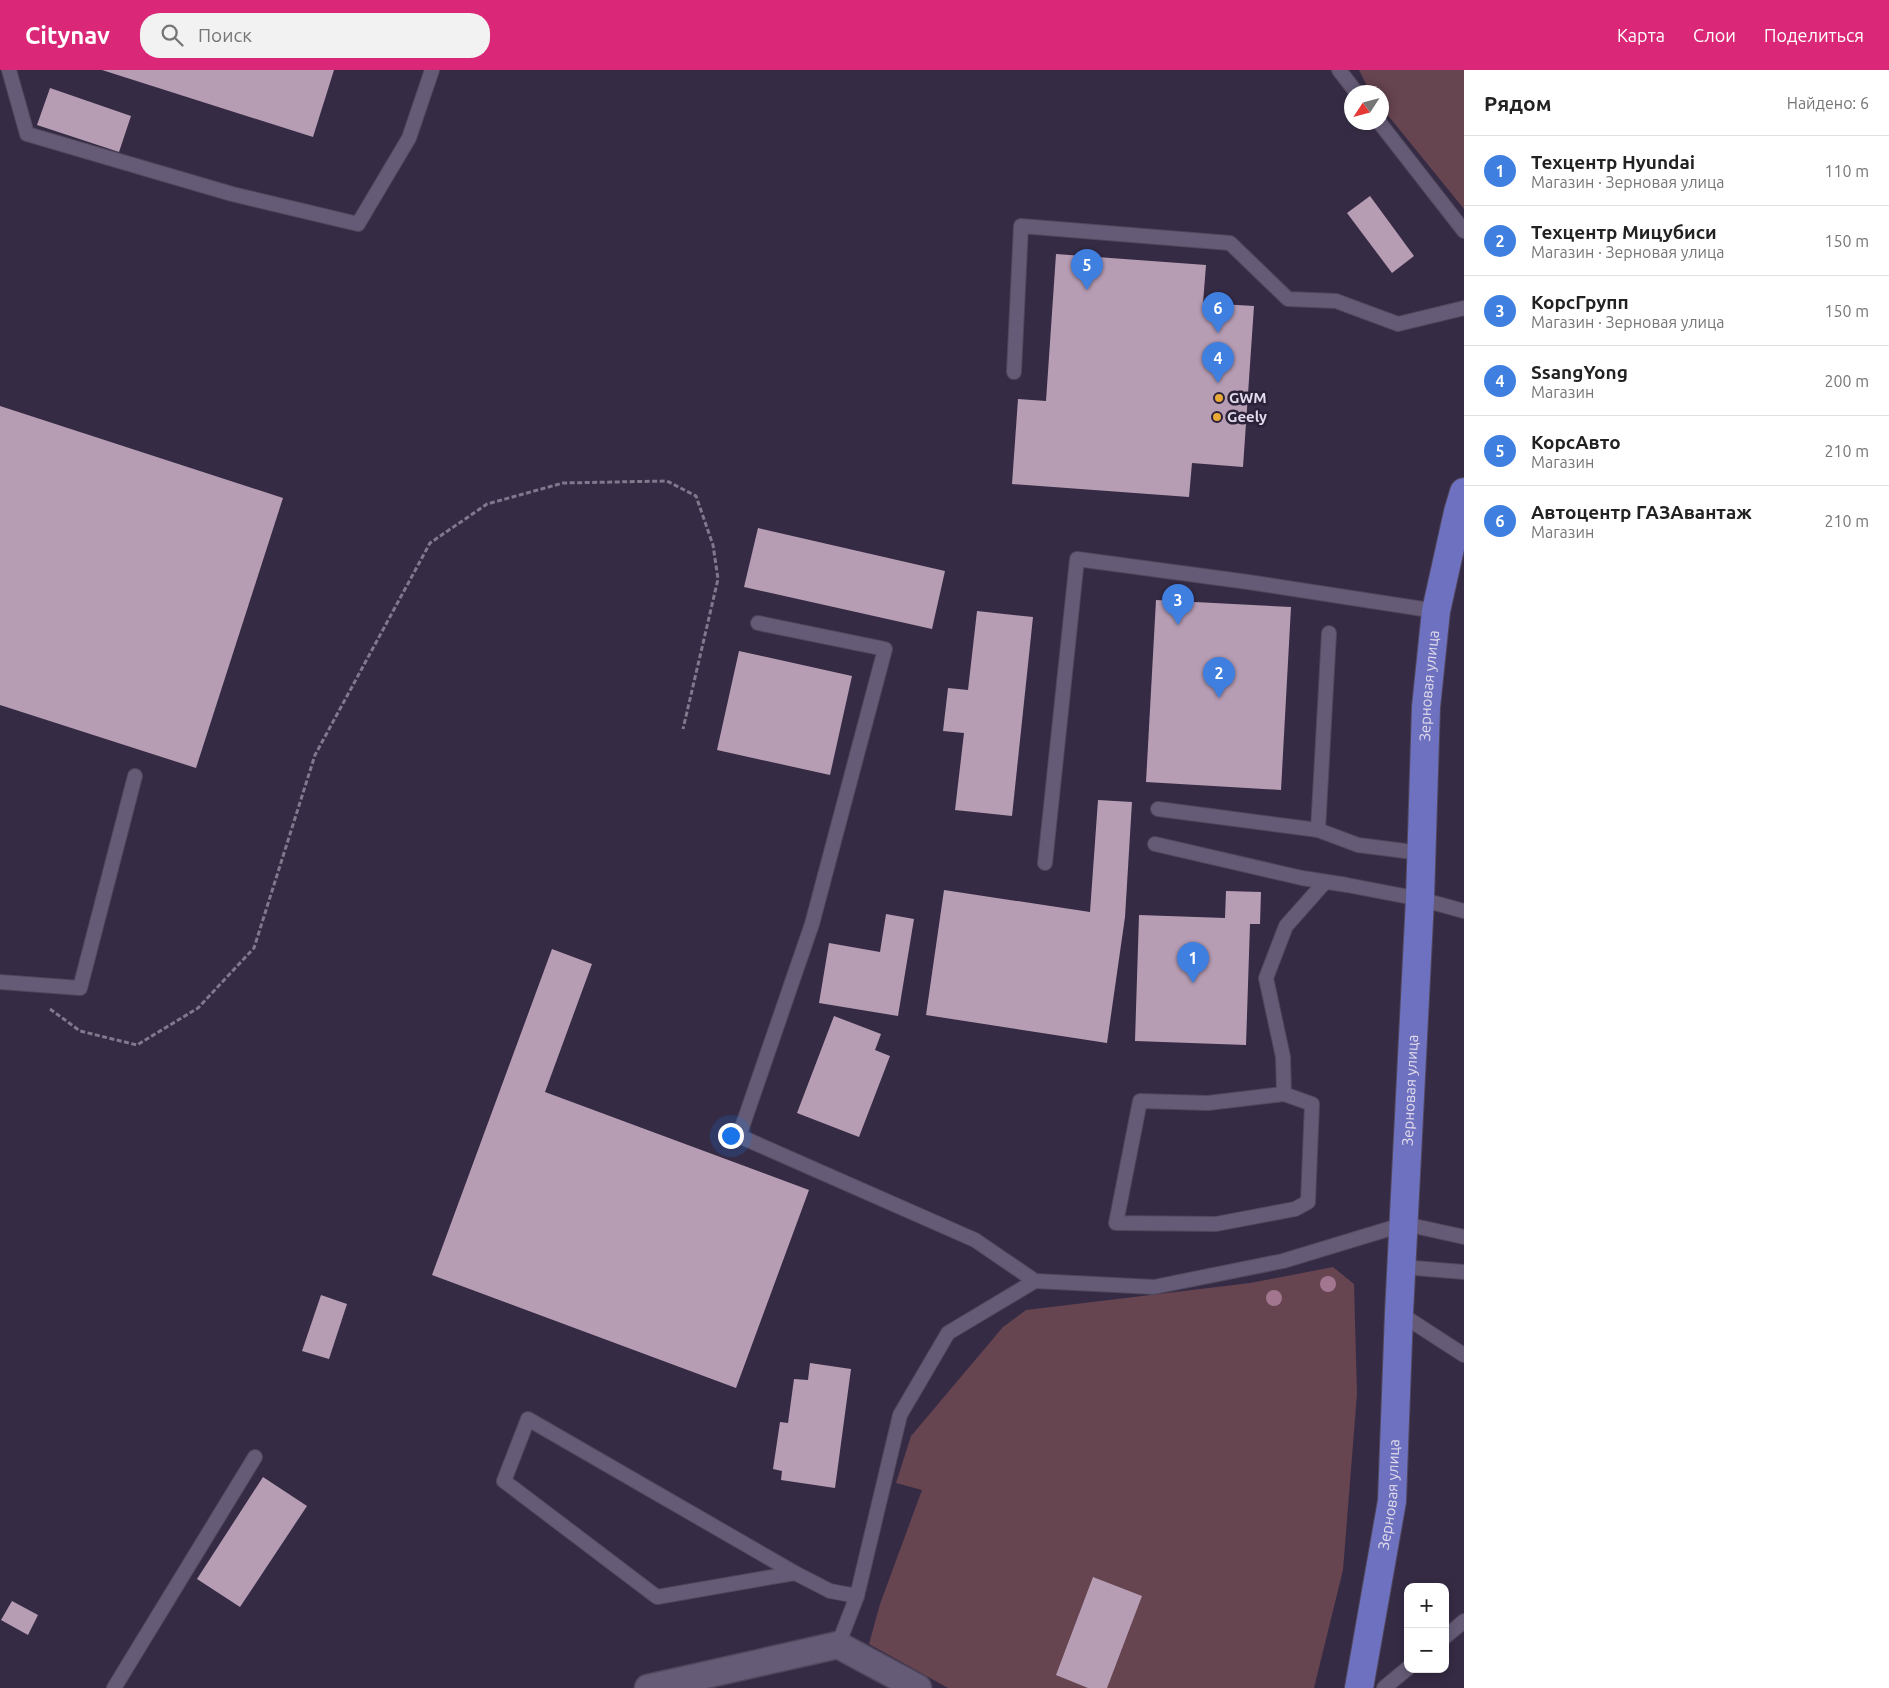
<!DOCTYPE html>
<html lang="ru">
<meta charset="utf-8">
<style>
body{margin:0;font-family:Ubuntu,sans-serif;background:#f2f2f2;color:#222}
.controls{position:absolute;right:15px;bottom:15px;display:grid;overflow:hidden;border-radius:10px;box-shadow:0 2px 8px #0003}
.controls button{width:45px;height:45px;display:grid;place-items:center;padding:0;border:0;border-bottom:1px solid #e0e0e0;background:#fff;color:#222;font:25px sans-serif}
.compass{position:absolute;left:1344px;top:15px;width:45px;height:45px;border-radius:50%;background:#fff;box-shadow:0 2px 8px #0003;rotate:234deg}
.you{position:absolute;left:730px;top:1065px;width:18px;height:18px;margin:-12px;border:4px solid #fff;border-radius:50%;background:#1a73e8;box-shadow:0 0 0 8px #1a73e833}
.badge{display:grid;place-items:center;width:32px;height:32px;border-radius:50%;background:#db2777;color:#fff;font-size:16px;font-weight:700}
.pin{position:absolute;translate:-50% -41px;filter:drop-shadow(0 1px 2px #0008)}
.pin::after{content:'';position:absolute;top:26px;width:18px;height:15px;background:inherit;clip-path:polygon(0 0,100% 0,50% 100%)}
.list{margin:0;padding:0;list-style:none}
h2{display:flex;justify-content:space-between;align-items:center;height:65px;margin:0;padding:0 20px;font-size:21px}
h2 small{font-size:16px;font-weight:400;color:#767676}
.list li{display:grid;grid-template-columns:32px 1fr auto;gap:15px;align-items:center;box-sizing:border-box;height:70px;padding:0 20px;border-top:1px solid #e0e0e0}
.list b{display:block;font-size:19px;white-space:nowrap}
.list p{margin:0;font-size:16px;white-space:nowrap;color:#767676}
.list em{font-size:16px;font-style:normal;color:#767676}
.icon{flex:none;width:28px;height:28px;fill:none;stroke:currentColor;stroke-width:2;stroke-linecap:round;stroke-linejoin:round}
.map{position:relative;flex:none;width:1464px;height:1618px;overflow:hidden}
header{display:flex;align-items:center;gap:30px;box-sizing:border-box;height:70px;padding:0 25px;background:#db2777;color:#fff}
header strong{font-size:24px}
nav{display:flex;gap:28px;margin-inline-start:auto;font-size:18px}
.search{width:350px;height:45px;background:#f2f2f2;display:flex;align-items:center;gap:12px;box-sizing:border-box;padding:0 18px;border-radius:20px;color:#767676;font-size:19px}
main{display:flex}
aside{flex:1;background:#fff}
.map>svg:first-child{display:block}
</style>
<header>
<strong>Citynav</strong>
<div class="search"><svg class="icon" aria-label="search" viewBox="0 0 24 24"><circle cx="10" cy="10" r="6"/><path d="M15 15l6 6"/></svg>Поиск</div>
<nav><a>Карта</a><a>Слои</a><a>Поделиться</a></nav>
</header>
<main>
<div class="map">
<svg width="1464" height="1618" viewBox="0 0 1464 1618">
<rect width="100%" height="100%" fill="#352b44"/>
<g fill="#664450">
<polygon points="1359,0 1464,0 1464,139 1382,38 1382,22 1370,22"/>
<polygon points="1333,1197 1354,1214 1357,1324 1343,1500 1314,1618 948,1618 869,1574 880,1534 922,1420 896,1413 911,1366 1003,1257 1026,1240 1250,1213"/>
</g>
<g fill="#b79db4">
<polygon points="102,0 334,0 313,67"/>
<polygon points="50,18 131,46 119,82 37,55"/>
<polygon points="1370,126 1414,186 1392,203 1347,143"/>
<polygon points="1056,184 1206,195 1203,233 1254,236 1243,397 1192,393 1189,427 1012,414 1018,329 1046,331"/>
<polygon points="0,336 283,428 196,698 0,635"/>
<polygon points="758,458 945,501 932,559 744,517"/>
<polygon points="1156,530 1291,537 1281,720 1146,712"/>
<polygon points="977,541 1033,547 1012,746 955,740 964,663 943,661 948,618 968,620"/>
<polygon points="739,581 852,606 830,705 717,680"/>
<polygon points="1098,730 1132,732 1125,847 1107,973 926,945 944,820 1090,842"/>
<polygon points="1226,821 1261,822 1260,854 1250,854 1246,975 1135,971 1139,845 1225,848"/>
<polygon points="886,844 914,849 898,946 819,933 829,873 880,882"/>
<polygon points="552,879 592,894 545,1022 809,1120 736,1318 432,1205"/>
<polygon points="834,946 881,964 875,980 890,986 859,1067 797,1043"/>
<polygon points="321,1225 347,1234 329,1289 302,1281"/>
<polygon points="810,1293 851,1299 835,1418 781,1410 782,1401 773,1399 780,1352 788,1353 794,1309 808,1310"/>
<polygon points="263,1407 307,1436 240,1537 197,1509"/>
<polygon points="1093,1507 1142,1526 1107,1618 1088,1618 1056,1605"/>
<polygon points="12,1531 38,1545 28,1565 1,1550"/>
</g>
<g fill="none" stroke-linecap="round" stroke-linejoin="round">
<defs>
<g id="service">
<polyline points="9,0 27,64 232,124 358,154 409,68 432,0"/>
<polyline points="1339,0 1356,22"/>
<polyline points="1379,52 1464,161"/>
<polyline points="1014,302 1021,156 1230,173 1288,229 1336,231 1398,254 1464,238"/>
<polyline points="758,553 885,579 812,854 739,1066 975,1170 1035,1211"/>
<polyline points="1158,739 1318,760 1358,775 1421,783"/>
<polyline points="1318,760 1329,563"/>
<polyline points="1155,774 1302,808 1347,815 1420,829 1464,841"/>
<polyline points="1045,793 1077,489 1248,512 1436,541"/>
<polyline points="0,912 80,918 135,706"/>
<polyline points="1284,1024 1208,1033 1140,1031 1116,1153 1216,1154 1295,1139 1308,1132 1312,1034 1284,1024 1283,987 1266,908 1286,856 1325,812"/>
<polyline points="1402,1197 1464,1202"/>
<polyline points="1399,1243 1464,1285"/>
<polyline points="795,1503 657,1527 504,1411 528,1349 795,1503 830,1521 857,1526 838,1575"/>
<polyline points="857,1526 900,1345 948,1263 1035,1211 1154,1217 1283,1191 1405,1154 1464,1167"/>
<polyline points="1445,1567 1464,1551"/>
<polyline points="114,1618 255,1387"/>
<polyline points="1384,1618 1408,1598"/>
</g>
<polyline id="minor" points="648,1618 838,1575 918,1618"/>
<g id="primary">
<path id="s1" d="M1359 1618 1392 1431 1399 1243 1420 829 1426 637 1436 541 1458 442 1464 422"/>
</g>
</defs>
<use href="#service" stroke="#50475c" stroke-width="16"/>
<use href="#minor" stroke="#50475c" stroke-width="29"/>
<use href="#primary" stroke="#50475c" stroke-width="30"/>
<polyline stroke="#80788d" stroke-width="3" stroke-dasharray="5 2.5" stroke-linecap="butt" points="50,939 80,961 137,975 198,938 254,878 315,685 430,473 487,434 563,413 667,411 696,426 713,475 718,509 683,659"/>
<use href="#service" stroke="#655b76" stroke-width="14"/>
<use href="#minor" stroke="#655b76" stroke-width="26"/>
<use href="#primary" stroke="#6d71bf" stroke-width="28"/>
</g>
<g fill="#a1768e">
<circle cx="1328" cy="1214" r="8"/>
<circle cx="1274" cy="1228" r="8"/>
</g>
<g fill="#eaaa38" stroke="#2b2139" stroke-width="2">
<circle cx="1219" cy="328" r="5"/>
<circle cx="1217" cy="347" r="5"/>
</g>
<g text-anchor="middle" stroke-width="5" stroke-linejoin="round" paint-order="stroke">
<g font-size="15" font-weight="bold" fill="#e1dbeb" stroke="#2b2139" text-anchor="start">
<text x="1229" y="333">GWM</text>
<text x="1227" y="352">Geely</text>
</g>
<g font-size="15" fill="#e1dbeb" stroke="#2b2139">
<text dy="5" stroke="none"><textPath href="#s1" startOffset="1006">Зерновая улица</textPath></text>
<text dy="5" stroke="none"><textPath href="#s1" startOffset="601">Зерновая улица</textPath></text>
<text dy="5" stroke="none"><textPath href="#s1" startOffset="196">Зерновая улица</textPath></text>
</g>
</g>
</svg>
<div class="controls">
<button>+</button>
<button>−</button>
</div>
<svg class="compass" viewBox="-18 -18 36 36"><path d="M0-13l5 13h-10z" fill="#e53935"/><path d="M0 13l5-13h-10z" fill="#767676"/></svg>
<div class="you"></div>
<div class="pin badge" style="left:1193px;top:913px;background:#3f7fe0">1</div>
<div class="pin badge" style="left:1219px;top:628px;background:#3f7fe0">2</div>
<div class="pin badge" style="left:1178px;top:555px;background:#3f7fe0">3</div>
<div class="pin badge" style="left:1218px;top:313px;background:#3f7fe0">4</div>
<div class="pin badge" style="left:1087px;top:220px;background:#3f7fe0">5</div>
<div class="pin badge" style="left:1218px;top:263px;background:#3f7fe0">6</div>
</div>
<aside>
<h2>Рядом<small>Найдено: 6</small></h2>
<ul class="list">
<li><span class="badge" style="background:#3f7fe0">1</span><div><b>Техцентр Hyundai</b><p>Магазин · Зерновая улица</p></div><em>110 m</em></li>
<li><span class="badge" style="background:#3f7fe0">2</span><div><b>Техцентр Мицубиси</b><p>Магазин · Зерновая улица</p></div><em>150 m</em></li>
<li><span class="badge" style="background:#3f7fe0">3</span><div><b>КорсГрупп</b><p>Магазин · Зерновая улица</p></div><em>150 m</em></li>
<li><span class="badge" style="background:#3f7fe0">4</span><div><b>SsangYong</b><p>Магазин</p></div><em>200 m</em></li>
<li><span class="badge" style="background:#3f7fe0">5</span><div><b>КорсАвто</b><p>Магазин</p></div><em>210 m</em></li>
<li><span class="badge" style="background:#3f7fe0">6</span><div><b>Автоцентр ГАЗАвантаж</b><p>Магазин</p></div><em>210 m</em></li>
</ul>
</aside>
</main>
